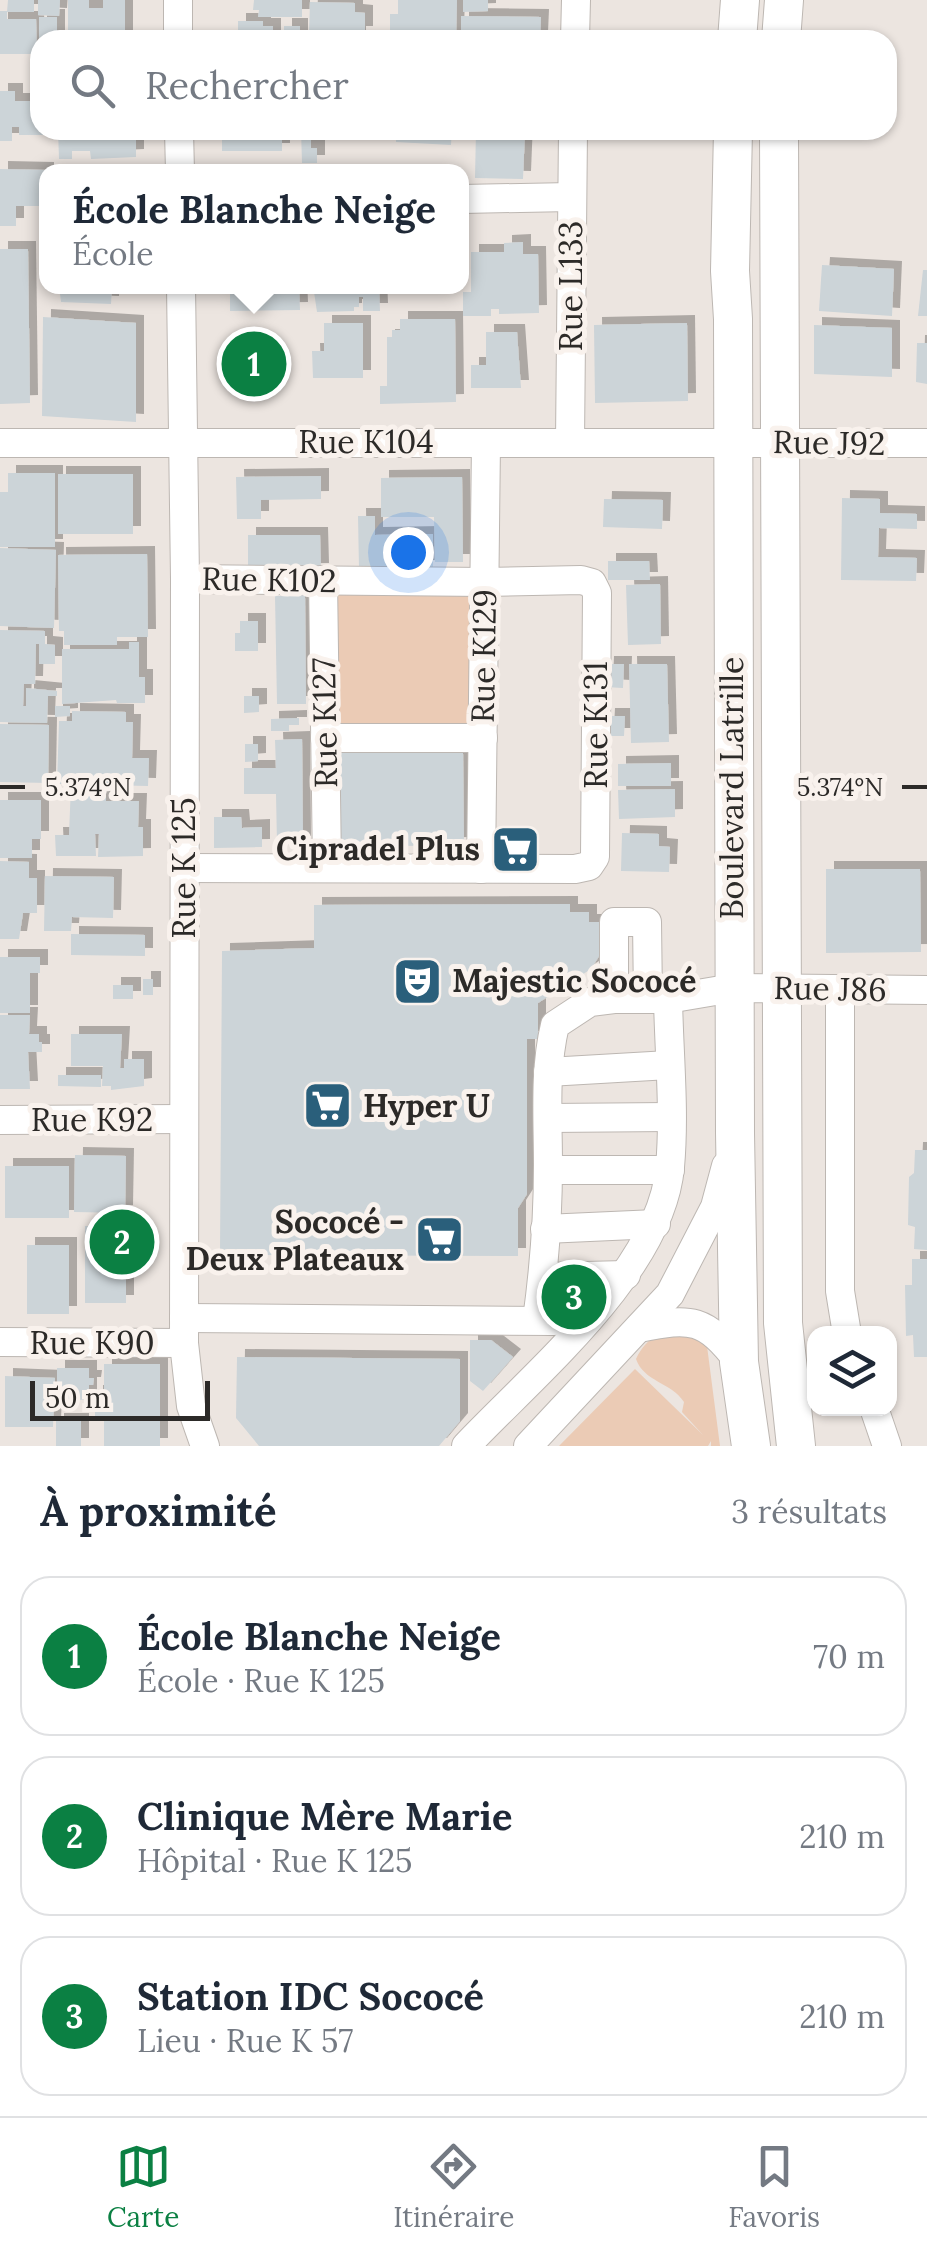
<!DOCTYPE html>
<html lang="fr">
<meta charset="utf-8">
<style>
body{margin:0;font-family:Lora,serif;background:#f2f2f3;color:#1f2937}
.controls{position:absolute;right:30px;bottom:30px;display:grid;overflow:hidden;border-radius:20px;box-shadow:0 2px 8px #0004}
.controls button{width:90px;height:90px;display:grid;place-items:center;padding:0;border:0;border-bottom:2px solid #e0e1e3;background:#fff;color:#1f2937;font:50px sans-serif}
.scale{position:absolute;left:30px;bottom:25px;width:180px;box-sizing:border-box;padding-left:10px;border:5px solid #2c2a28;border-top:0;font-size:28px;line-height:35px;white-space:nowrap;color:#2c2a28;-webkit-text-stroke:8px #f9f2ed;paint-order:stroke}
.you{position:absolute;left:408px;top:552px;width:35px;height:35px;margin:-25px;border:8px solid #fff;border-radius:50%;background:#1a73e8;box-shadow:0 0 0 15px #1a73e833}
.badge{display:grid;place-items:center;width:65px;height:65px;border-radius:50%;background:#0b8043;color:#fff;font-size:32px;font-weight:700}
.pin{position:absolute;translate:-50% -50%;border:5px solid #fff;box-shadow:0 2px 10px #0006}
.popup{position:absolute;left:39px;top:164px;width:430px;height:130px;box-sizing:border-box;display:grid;place-content:center;border-radius:20px;background:#fff;filter:drop-shadow(0 2px 8px #0005);font-size:32px;white-space:nowrap;color:#747a83}
.popup b{font-size:38px;color:#1f2937}
.popup::after{content:'';position:absolute;left:50%;top:100%;margin-left:-20px;border:20px solid transparent;border-top-color:#fff}
.list{margin:0;padding:0;list-style:none}
h2{display:flex;justify-content:space-between;align-items:center;height:130px;margin:0;padding:0 40px;font-size:42px}
h2 small{font-size:32px;font-weight:400;color:#747a83}
.list li{display:grid;grid-template-columns:65px 1fr auto;gap:30px;align-items:center;box-sizing:border-box;height:160px;margin:0 20px 20px;padding:0 20px;border:2px solid #e0e1e3;border-radius:30px}
.list b{display:block;font-size:38px;white-space:nowrap}
.list p{margin:0;font-size:32px;white-space:nowrap;color:#747a83}
.list em{font-size:32px;font-style:normal;color:#747a83}
.icon{flex:none;width:55px;height:55px;fill:none;stroke:currentColor;stroke-width:2;stroke-linecap:round;stroke-linejoin:round}
.map{position:relative;flex:none;width:927px;height:1446px;overflow:hidden}
.search{position:absolute;background:#fff;box-shadow:0 2px 8px #0004;left:30px;right:30px;top:30px;height:110px;display:flex;align-items:center;gap:25px;box-sizing:border-box;padding:0 35px;border-radius:30px;color:#747a83;font-size:38px}
.sheet{height:670px;background:#fff}
nav{display:flex;justify-content:space-around;align-items:center;box-sizing:border-box;height:140px;border-top:2px solid #e0e1e3;background:#fff;font-size:28px;color:#747a83}
nav a{display:grid;justify-items:center;gap:5px}
nav .on{color:#0b8043}
.map>svg:first-child{display:block}
</style>
<div class="map">
<svg width="927" height="1446" viewBox="0 0 927 1446">
<defs>
<filter id="shadow"><feDropShadow dx="8" dy="-8" stdDeviation="0" flood-color="#0004"/></filter>
</defs>
<rect width="100%" height="100%" fill="#ece5e0"/>
<g fill="#ebcbb5">
<polygon points="337,594 472,595 471,726 336,725"/>
<path d="M689 1329 707 1346 720 1446H711V1441L708 1446H559L635 1369 703 1435 682 1412 684 1402C671 1382 644 1382 636 1359 648 1334 663 1332 689 1329Z"/>
</g>
<g fill="#ccd4d8" filter="url(#shadow)">
<polygon points="8,0 34,0 34,12 7,12"/>
<polygon points="38,0 60,0 59,16 38,15"/>
<polygon points="68,0 89,0 89,8 103,8 103,0 125,0 125,40 68,40"/>
<polygon points="254,0 302,0 302,17 258,17 259,10 253,10"/>
<polygon points="398,0 457,0 456,40 390,40 390,14 398,14"/>
<polygon points="463,0 488,0 488,11 463,12"/>
<polygon points="310,2 355,3 355,12 365,13 365,34 358,34 358,40 320,40 320,34 309,34"/>
<polygon points="0,11 7,11 7,19 36,19 37,54 0,54"/>
<polygon points="461,16 541,17 540,40 461,40"/>
<rect x="39" y="17" width="18" height="23"/>
<polygon points="238,21 263,21 263,26 273,26 273,40 238,40"/>
<rect x="284" y="26" width="16" height="14"/>
<polygon points="0,91 15,91 15,101 40,101 40,130 45,130 45,135 19,135 19,127 12,127 12,141 0,141"/>
<polygon points="58,130 136,130 136,157 91,159 90,151 72,151 72,159 59,159"/>
<rect x="222" y="130" width="60" height="21"/>
<polygon points="301,130 311,130 311,148 317,148 317,163 302,163"/>
<polygon points="314,130 377,130 377,139 315,140"/>
<polygon points="396,130 452,130 451,145 396,142"/>
<polygon points="476,130 525,130 523,179 475,178"/>
<polygon points="0,169 46,170 46,206 16,206 16,226 0,226"/>
<polygon points="523,242 523,254 538,254 539,313 499,314 499,309 491,309 491,316 463,316 463,292 471,292 471,252 504,252 504,243"/>
<polygon points="0,249 28,249 30,403 0,404"/>
<polygon points="822,265 894,269 892,316 819,311"/>
<polygon points="923,270 927,270 927,316 918,316"/>
<polygon points="59,286 112,286 111,304 61,302"/>
<polygon points="230,286 299,286 300,310 230,311"/>
<polygon points="309,286 379,286 380,311 363,311 363,297 359,297 359,307 354,307 354,311 317,312 314,292 309,292"/>
<rect x="400" y="286" width="32" height="8"/>
<polygon points="43,317 136,323 136,422 42,416"/>
<polygon points="400,319 455,319 456,402 380,404 380,386 387,386 387,337 392,337 392,330 400,330"/>
<polygon points="324,323 363,323 363,378 313,378 312,351 324,351"/>
<polygon points="687,323 688,401 595,403 594,325"/>
<polygon points="814,325 892,328 892,377 814,374"/>
<polygon points="486,332 517,332 521,388 471,388 471,365 486,365"/>
<polygon points="917,343 927,343 927,384 916,382"/>
<polygon points="8,473 55,473 55,547 0,547 0,492 8,492"/>
<rect x="58" y="474" width="75" height="60"/>
<polygon points="321,476 321,499 261,500 261,519 237,519 236,477"/>
<polygon points="462,477 463,562 435,562 434,517 381,517 381,478"/>
<polygon points="842,498 880,499 880,513 917,514 917,529 879,528 878,557 917,558 916,581 841,580"/>
<polygon points="604,499 663,500 662,529 603,527"/>
<polygon points="358,516 375,516 375,535 433,534 433,568 359,569"/>
<polygon points="248,535 320,535 321,571 256,572 256,565 248,565"/>
<polygon points="0,548 56,550 54,628 0,626"/>
<polygon points="147,554 148,637 117,637 117,645 64,645 64,631 59,631 58,555"/>
<polygon points="608,561 649,561 650,580 608,580"/>
<polygon points="660,584 661,644 628,645 626,585"/>
<polygon points="305,595 306,704 277,704 275,596"/>
<polygon points="240,621 258,621 258,651 235,651 235,633 240,633"/>
<polygon points="0,630 45,631 45,644 55,645 55,664 39,664 39,644 36,644 35,684 24,684 23,706 26,706 26,688 57,691 57,696 48,696 47,723 0,722"/>
<polygon points="129,642 139,642 139,677 145,677 145,703 117,703 116,700 62,704 62,649 129,649"/>
<polygon points="606,664 624,664 623,688 605,687"/>
<polygon points="629,664 667,664 669,742 631,743"/>
<polygon points="244,696 259,696 259,712 244,713"/>
<polygon points="55,706 70,706 70,716 55,717"/>
<polygon points="72,711 126,712 126,722 133,722 132,758 149,758 148,786 106,785 106,801 139,801 138,827 143,827 143,856 98,857 99,834 95,834 96,856 56,856 55,835 69,835 71,784 57,784 59,721 72,721"/>
<polygon points="607,716 625,716 624,736 606,736"/>
<polygon points="299,718 299,725 289,725 289,731 271,731 271,719"/>
<polygon points="0,724 49,725 48,783 0,782"/>
<polygon points="302,739 303,844 277,844 276,794 244,794 244,768 276,768 275,740"/>
<polygon points="245,744 258,744 258,761 245,762"/>
<polygon points="463,751 464,845 337,847 336,752"/>
<polygon points="671,763 671,786 618,786 618,764"/>
<polygon points="675,789 675,817 619,819 618,790"/>
<polygon points="0,800 41,800 41,839 32,839 32,858 0,858"/>
<polygon points="214,817 241,817 242,828 262,827 262,847 214,848"/>
<polygon points="622,833 659,834 659,846 670,847 669,872 621,871"/>
<polygon points="0,861 29,862 29,878 37,878 37,913 23,913 19,939 0,939"/>
<polygon points="826,869 920,869 921,952 826,953"/>
<polygon points="45,876 114,877 113,918 72,917 71,931 44,931"/>
<polygon points="570,904 570,912 589,912 589,922 606,922 601,953 591,969 538,1003 538,1039 527,1039 527,1194 518,1208 518,1256 220,1255 222,951 314,948 314,905"/>
<polygon points="71,934 145,935 145,956 71,955"/>
<polygon points="0,957 40,957 40,973 30,973 30,1013 0,1013"/>
<rect x="143" y="979" width="10" height="16"/>
<rect x="113" y="985" width="20" height="14"/>
<polygon points="0,1015 30,1015 29,1034 39,1034 39,1042 42,1042 42,1052 28,1052 30,1089 0,1089"/>
<polygon points="71,1034 122,1034 120,1068 124,1068 124,1059 144,1059 144,1086 111,1090 111,1086 102,1086 103,1066 71,1066"/>
<polygon points="58,1075 101,1075 101,1087 58,1086"/>
<polygon points="915,1150 927,1150 927,1250 914,1249 915,1227 908,1225 909,1177 914,1173"/>
<polygon points="75,1155 126,1156 125,1213 74,1212"/>
<rect x="5" y="1166" width="64" height="52"/>
<rect x="85" y="1226" width="41" height="77"/>
<rect x="27" y="1245" width="42" height="69"/>
<polygon points="912,1259 927,1259 927,1357 914,1357 913,1335 906,1336 905,1285 912,1285"/>
<polygon points="560,1282 589,1282 588,1312 559,1312"/>
<polygon points="470,1340 491,1340 513,1357 483,1391 470,1381"/>
<polygon points="237,1357 460,1359 460,1421 439,1446 259,1446 236,1418"/>
<polygon points="104,1364 160,1364 160,1446 104,1446 104,1418 95,1418 95,1393 104,1393"/>
<polygon points="57,1368 89,1368 89,1378 94,1378 93,1385 89,1385 89,1400 57,1399"/>
<polygon points="5,1376 55,1378 53,1427 5,1427"/>
<rect x="56" y="1421" width="25" height="25"/>
</g>
<g fill="none" stroke-linecap="round" stroke-linejoin="round">
<defs>
<g id="minor">
<polyline points="178,0 178,40"/>
<polyline points="575,40 576,0"/>
<polyline points="179,130 180,172"/>
<polyline points="462,199 571,197"/>
<polyline points="181,286 185,579 184,1343 191,1406 205,1446"/>
<polyline points="570,442 573,130"/>
<polyline points="0,443 927,443"/>
<polyline points="323,580 327,866"/>
<polyline points="325,738 483,738"/>
<polyline points="184,868 575,869 589,866 595,857 597,593 592,583 581,580 485,582 185,579"/>
<polyline points="481,869 486,443"/>
<polyline points="840,990 840,1291 847,1334"/>
<polyline points="614,999 614,922 647,922 648,999"/>
<polyline points="548,1072 669,1065"/>
<polyline points="548,1118 670,1117"/>
<polyline points="0,1120 184,1119"/>
<polyline points="548,1170 670,1170"/>
<polyline points="545,1229 656,1224"/>
<polyline points="543,1277 626,1275"/>
<polyline points="184,1318 554,1321"/>
<path d="M537 1320C544 1269 548 1217 548 1165 548 1118 544 1071 555 1025L590 1002 614 999H668L733 988 927 990"/>
<path d="M639 1328C692 1317 705 1318 739 1362"/>
<polyline points="0,1342 184,1343"/>
<polyline points="874,1408 887,1446"/>
<path d="M466 1446C534 1374 661 1270 670 1167 675 1112 669 1054 668 999"/>
<polyline points="528,1446 670,1294 715,1207 726,1166"/>
</g>
<g id="major">
<polyline points="737,40 740,0"/>
<polyline points="781,40 784,0"/>
<polyline points="733,130 730,271 733,319 735,1133 739,1362 751,1446"/>
<polyline points="779,130 783,1323 796,1446"/>
</g>
</defs>
<use href="#minor" stroke="#bdb7b2" stroke-width="30"/>
<use href="#major" stroke="#bdb7b2" stroke-width="40"/>
<use href="#minor" stroke="#fff" stroke-width="28"/>
<use href="#major" stroke="#fff" stroke-width="38"/>
</g>
<path fill="none" stroke="#2c2a28" stroke-width="4" d="M0 787H25M902 787H927"/>
<defs>
<symbol id="supermarket-square" viewBox="-11 -11 22 22"><rect x="-9" y="-9" width="18" height="18" rx="4" fill="#2a5f7b" stroke="#f9f2ed"/><path d="M-6-5.5h2.5l.6 2H6L4.5 2H-2.5L-4.4-4H-6ZM-1.5 3.2a1.3 1.3 0 1 0 .1 0ZM3 3.2a1.3 1.3 0 1 0 .1 0Z" fill="#fff"/></symbol>
<symbol id="theatre-square" viewBox="-11 -11 22 22"><rect x="-9" y="-9" width="18" height="18" rx="4" fill="#2a5f7b" stroke="#f9f2ed"/><path d="M-5-5.5Q0-4 5-5.5V0Q5 5 0 6Q-5 5-5 0ZM-3.3-2.5H-1v1.5H-3.3ZM1-2.5H3.3v1.5H1ZM-2.8 1Q0 5.5 2.8 1Z" fill="#fff"/></symbol>
</defs>
<g fill-rule="evenodd">
<use href="#supermarket-square" x="488" y="822" width="55" height="55"/>
<use href="#theatre-square" x="390" y="954" width="55" height="55"/>
<use href="#supermarket-square" x="300" y="1078" width="55" height="55"/>
<use href="#supermarket-square" x="412" y="1212" width="55" height="55"/>
</g>
<g text-anchor="middle" stroke-width="10" stroke-linejoin="round" paint-order="stroke">
<g font-size="32" fill="#2c2a28" stroke="#f9f2ed">
<text transform="translate(571 286) rotate(-90)" y="11">Rue L133</text>
<text x="366" y="453">Rue K104</text>
<text transform="translate(829 443) rotate(1)" y="11">Rue J92</text>
<text transform="translate(269 580) rotate(1)" y="11">Rue K102</text>
<text transform="translate(484 656) rotate(-89)" y="11">Rue K129</text>
<text transform="translate(325 723) rotate(-91)" y="11">Rue K127</text>
<text transform="translate(596 725) rotate(-90)" y="11">Rue K131</text>
<text transform="translate(732 788) rotate(-90)" y="11">Boulevard Latrille</text>
<text transform="translate(184 868) rotate(-90)" y="11">Rue K 125</text>
<text transform="translate(830 989) rotate(1)" y="11">Rue J86</text>
<text x="92" y="1131">Rue K92</text>
<text x="92" y="1354">Rue K90</text>
</g>
<g font-size="32" font-weight="bold" fill="#2c2a28" stroke="#f9f2ed" text-anchor="end">
<text x="480" y="860">Cipradel Plus</text>
<text x="452" y="992" text-anchor="start">Majestic Sococé</text>
<text x="363" y="1117" text-anchor="start">Hyper U</text>
<text x="404" y="1233">Sococé -<tspan x="404" dy="37">Deux Plateaux</tspan></text>
</g>
</g>
<g font-size="25" text-anchor="middle" fill="#2c2a28" stroke="#f9f2ed" stroke-width="10" stroke-linejoin="round" paint-order="stroke">
<text x="88" y="796">5.374°N</text>
<text x="840" y="796">5.374°N</text>
</g>
</svg>
<div class="controls">
<button><svg class="icon" aria-label="layers" viewBox="0 0 24 24"><path d="M12 4l9 5-9 5-9-5zM3 14l9 5 9-5"/></svg></button>
</div>
<div class="scale">50 m</div>
<div class="you"></div>
<div class="pin badge" style="left:254px;top:364px">1</div>
<div class="popup"><b>École Blanche Neige</b>École</div>
<div class="pin badge" style="left:122px;top:1242px">2</div>
<div class="pin badge" style="left:574px;top:1297px">3</div>
<div class="search"><svg class="icon" aria-label="search" viewBox="0 0 24 24"><circle cx="10" cy="10" r="6"/><path d="M15 15l6 6"/></svg>Rechercher</div>
</div>
<section class="sheet">
<h2>À proximité<small>3 résultats</small></h2>
<ul class="list">
<li><span class="badge">1</span><div><b>École Blanche Neige</b><p>École · Rue K 125</p></div><em>70 m</em></li>
<li><span class="badge">2</span><div><b>Clinique Mère Marie</b><p>Hôpital · Rue K 125</p></div><em>210 m</em></li>
<li><span class="badge">3</span><div><b>Station IDC Sococé</b><p>Lieu · Rue K 57</p></div><em>210 m</em></li>
</ul>
</section>
<nav>
<a class="on"><svg class="icon" aria-label="map" viewBox="0 0 24 24"><path d="M3 6l6-2 6 2 6-2v14l-6 2-6-2-6 2zM9 4v14M15 6v14"/></svg>Carte</a>
<a><svg class="icon" aria-label="directions" viewBox="0 0 24 24"><path d="M12 3l9 9-9 9-9-9zM9 14v-3h6M13 9l2 2-2 2"/></svg>Itinéraire</a>
<a><svg class="icon" aria-label="saved" viewBox="0 0 24 24"><path d="M7 4h10v16l-5-4-5 4z"/></svg>Favoris</a>
</nav>
